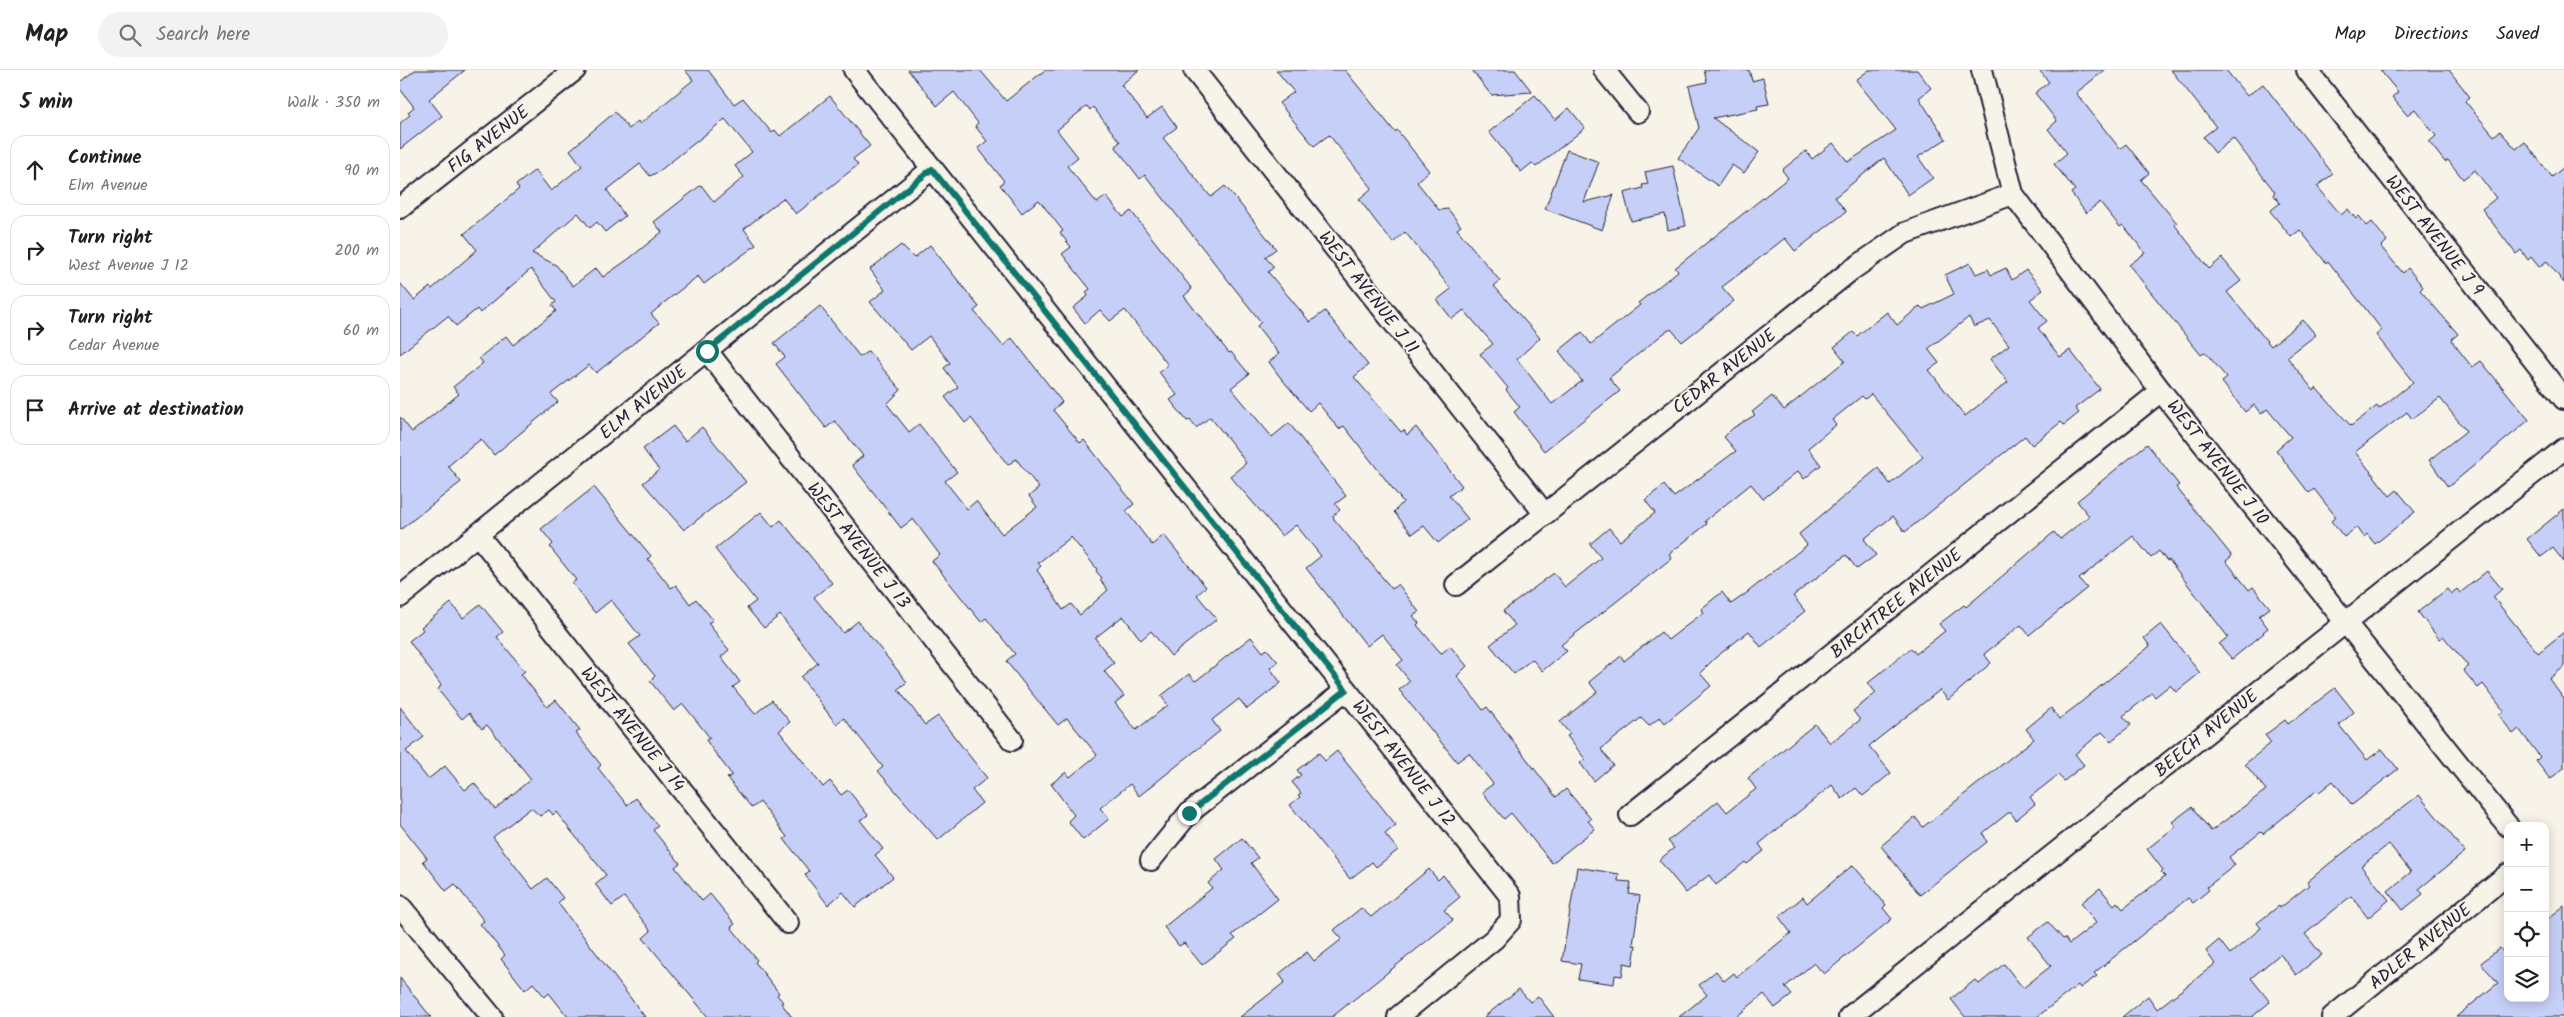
<!DOCTYPE html>
<meta charset="utf-8">
<style>
body{margin:0;font-family:Kalam,sans-serif;background:#f2f2f2;color:#202124}
.controls{position:absolute;right:15px;bottom:15px;display:grid;overflow:hidden;border-radius:10px;box-shadow:0 2px 12px #0003}
.controls button{width:45px;height:45px;display:grid;place-items:center;padding:0;border:0;border-bottom:1px solid #e0e0e0;background:#fff;color:#202124;font:25px sans-serif}
.stop{position:absolute;width:15px;height:15px;margin:-11px;border:4px solid #0f766e;border-radius:50%;background:#fff}
.stop.end{background:#0f766e;border-color:#fff;box-shadow:0 1px 5px #0008}
.list{margin:0;padding:0;list-style:none}
h2{display:flex;justify-content:space-between;align-items:center;height:65px;margin:0;padding:0 20px;font-size:21px}
h2 small{font-size:16px;font-weight:400;color:#757577}
.list li{display:grid;grid-template-columns:32px 1fr auto;gap:15px;align-items:center;box-sizing:border-box;height:70px;margin:0 10px 10px;padding:0 10px;border:1px solid #e0e0e0;border-radius:15px}
.list b{display:block;font-size:19px;white-space:nowrap}
.list p{margin:0;font-size:16px;white-space:nowrap;color:#757577}
.list em{font-size:16px;font-style:normal;color:#757577}
.icon{flex:none;width:28px;height:28px;fill:none;stroke:currentColor;stroke-width:2;stroke-linecap:round;stroke-linejoin:round}
.map{position:relative;flex:none;width:2164px;height:947px;overflow:hidden}
header{display:flex;align-items:center;gap:30px;box-sizing:border-box;height:70px;padding:0 25px;background:#fff;border-bottom:1px solid #e0e0e0}
header strong{font-size:24px}
nav{display:flex;gap:28px;margin-inline-start:auto;font-size:18px}
.search{width:350px;height:45px;background:#f2f2f2;display:flex;align-items:center;gap:12px;box-sizing:border-box;padding:0 18px;border-radius:28px;color:#757577;font-size:19px}
main{display:flex}
aside{flex:1;background:#fff}
.map>svg:first-child{display:block}
</style>
<header>
<strong>Map</strong>
<div class="search"><svg class="icon" aria-label="search" viewBox="0 0 24 24"><circle cx="10" cy="10" r="6"/><path d="M15 15l6 6"/></svg>Search here</div>
<nav><a>Map</a><a>Directions</a><a>Saved</a></nav>
</header>
<main>
<aside>
<h2>5 min<small>Walk · 350 m</small></h2>
<ul class="list">
<li><svg class="icon" aria-label="ahead" viewBox="0 0 24 24"><path d="M12 20V5M6 11l6-6 6 6"/></svg><div><b>Continue</b><p>Elm Avenue</p></div><em>90 m</em></li>
<li><svg class="icon" aria-label="right" viewBox="0 0 24 24"><path d="M7 20v-9h11M14 6l5 5-5 5"/></svg><div><b>Turn right</b><p>West Avenue J 12</p></div><em>200 m</em></li>
<li><svg class="icon" aria-label="right" viewBox="0 0 24 24"><path d="M7 20v-9h11M14 6l5 5-5 5"/></svg><div><b>Turn right</b><p>Cedar Avenue</p></div><em>60 m</em></li>
<li><svg class="icon" aria-label="arrive" viewBox="0 0 24 24"><path d="M6 21V4h12l-3 4 3 4H6"/></svg><div><b>Arrive at destination</b></div></li>
</ul>
</aside>
<div class="map">
<svg width="2164" height="947" viewBox="0 0 2164 947">
<rect width="100%" height="100%" fill="#f7f3e8"/>
<filter id="ink" filterUnits="userSpaceOnUse"><feTurbulence type="fractalNoise" baseFrequency=".02" numOctaves="2"/><feDisplacementMap in="SourceGraphic" scale="10" xChannelSelector="R" yChannelSelector="G"/><feConvolveMatrix kernelMatrix="1 2 1 2 8 2 1 2 1" color-interpolation-filters="sRGB"/></filter>
<g filter="url(#ink)">
<g fill="#c6cff7" stroke="#22223b" fill-rule="evenodd">
<polygon points="15,0 65,0 29,29 42,46 0,79 0,53 10,45 8,42 14,37 0,19 0,12"/>
<path d="M285 0H308L334 34 343 28 372 63 375 60 380 66 430 26 470 76 453 89 458 95 396 144 383 128 344 159 356 175 304 214 298 206 265 232 251 244 259 253 196 303 189 295 151 324 158 332 94 385 81 369 48 396 61 412 0 460V347L12 362 59 324 53 317 83 293 79 288 106 266 113 275 156 241 152 235 156 232 131 199 80 243 77 239 56 256 48 246 0 284V213L14 230 30 217 32 219 77 180 64 164 119 119 116 115 135 100 151 121 182 96 170 80 215 42 229 59 238 51 240 54 293 10ZM325 49 352 82 335 96 344 107 314 132 301 115 254 152 262 162 230 188 203 207 196 198 173 216 156 195 132 183 178 143 190 158 197 152 205 162 225 146 207 120 240 94 250 106 258 102Z"/>
<polygon points="508,0 580,0 606,31 645,0 739,0 721,15 747,48 762,37 777,57 763,68 811,127 825,116 841,135 876,179 865,187 874,197 868,202 910,252 925,241 968,295 954,307 1001,362 1004,360 1007,365 1016,357 1062,416 1049,426 1068,449 1038,473 1024,456 1012,464 994,442 1003,432 944,356 939,359 918,333 909,341 880,307 869,292 879,284 857,256 861,252 745,105 740,109 715,76 720,72 693,37 690,40 687,36 657,60 678,87 667,96 697,133 706,126 723,147 731,141 792,219 784,226 829,283 831,282 849,304 831,318 872,367 889,353 946,426 935,434 940,440 933,446 934,449 992,519 998,514 1019,542 1013,546 1019,553 1017,555 1040,582 1042,583 1050,576 1067,596 1057,606 1083,640 1087,637 1156,727 1166,719 1191,749 1188,751 1195,759 1152,793 1111,743 1104,749 1082,722 1093,714 1069,683 1057,692 999,620 1010,611 997,595 1003,590 982,564 967,576 906,498 921,486 896,455 882,466 830,406 846,393 834,376 810,347 796,358 790,350 787,351 770,330 777,325 759,302 768,295 725,240 710,251 700,240 685,253 673,238 688,226 686,222 690,219 662,184 671,177 660,163 663,161 639,130 622,143 600,115 604,111 578,78 587,71 575,56 578,53 554,22 537,36"/>
<polygon points="876,0 945,0 995,62 997,60 1029,101 1017,112 1039,140 1048,139 1061,156 1057,159 1100,211 1094,216 1140,268 1117,289 1152,334 1182,311 1159,281 1182,262 1191,274 1240,235 1238,233 1278,201 1275,198 1388,108 1382,100 1406,81 1412,89 1433,73 1448,92 1496,60 1456,10 1469,0 1517,0 1531,18 1519,28 1546,69 1518,87 1533,108 1508,125 1484,88 1435,127 1446,142 1395,181 1385,168 1347,198 1322,217 1334,231 1282,272 1271,259 1264,263 1209,308 1220,321 1144,381 1114,342 1120,337 1106,320 1108,318 1080,284 1093,274 1064,240 1052,249 1037,230 1051,219 1005,162 993,173 977,153 959,129 972,118 929,65 914,76 879,33 894,22"/>
<polygon points="1072,0 1115,0 1132,22 1091,25"/>
<polygon points="1304,0 1349,0 1352,11 1363,8 1369,34 1357,36 1358,39 1313,48 1359,82 1344,103 1332,95 1318,116 1278,88 1299,58 1289,16 1307,12"/>
<polygon points="1639,0 1705,0 1676,23 1720,79 1726,74 1749,103 1741,110 1777,153 1774,154 1809,199 1822,188 1841,211 1827,222 1871,276 1903,250 1916,265 1887,287 1914,321 1916,318 1951,356 1977,336 1979,339 2013,312 1976,265 1982,260 1928,191 1926,193 1900,160 1891,167 1870,141 1880,133 1873,124 1875,122 1833,68 1815,83 1803,67 1816,57 1771,0 1826,0 1847,26 1863,14 1933,104 1917,116 1941,145 1948,139 1956,149 1959,146 1967,156 1972,152 1987,171 1981,177 2003,203 2008,198 2023,217 2020,220 2058,264 2051,270 2072,297 2081,291 2129,350 2048,417 2029,390 2066,361 2040,328 2012,349 2007,342 1955,382 1990,426 1997,420 2015,442 1975,474 1967,464 1964,467 1957,457 1944,467 1931,451 1936,447 1914,419 1909,423 1876,380 1891,367 1867,339 1861,344 1854,335 1845,342 1822,312 1827,308 1805,282 1801,285 1729,195 1745,183 1723,155 1720,157 1700,132 1686,143 1671,123 1675,120 1654,94 1667,83 1648,59 1657,51 1635,23 1649,12"/>
<polygon points="1980,0 2049,0 2070,27 2065,31 2094,66 2100,61 2116,79 2125,72 2152,107 2164,97 2164,213 2147,191 2139,197 2131,187 2128,190 2121,180 2116,184 2082,139 2096,128 2075,100 2063,109 2048,90 2045,92 2029,72 2036,66 2015,39 2007,45 1992,27 1998,22"/>
<polygon points="1135,25 1155,50 1169,38 1185,58 1136,97 1132,93 1121,102 1089,62"/>
<polygon points="1167,80 1199,92 1184,132 1214,125 1202,160 1145,139"/>
<polygon points="1273,96 1286,156 1268,160 1265,144 1231,151 1224,123 1243,118 1242,115 1248,114 1245,102"/>
<path d="M501 175 514 188 530 175 579 237 574 241 603 276 612 268 662 332 653 340 680 373 684 370 734 434 726 441 752 475 764 465 806 517 797 525 817 549 771 586 751 561 741 570 723 546 695 568 714 593 704 601 724 626 715 633 736 660 768 635 761 626 789 604 795 611 797 610 851 567 863 582 867 579 878 592 870 598 881 613 847 639 839 629 812 650 820 661 739 726 730 714 700 738 709 749 683 770 668 751 674 745 651 714 666 702 670 707 697 685 667 648 658 655 629 620 606 591 615 584 586 548 581 552 532 491 540 485 513 449 501 458 452 395 463 386 435 351 426 358 376 294 385 287 374 273 420 236 460 287 468 281 501 320 487 334 509 362 519 354 557 402 545 411 567 439 576 431 602 464 637 437 629 426 639 418 616 389 608 395 571 348 565 353 545 327 558 317 544 298 550 293 529 266 511 280 470 232 485 220 470 199ZM671 467 697 499 696 501 702 508 700 510 708 520 680 545 671 534 663 540 637 500 641 496 638 493Z"/>
<path d="M1570 193 1576 204 1588 199 1591 205 1606 198 1612 210 1626 200 1643 220 1630 230 1647 251 1638 258 1660 287 1670 280 1700 319 1675 338 1679 343 1664 355 1661 352 1632 375 1625 366 1505 462 1493 446 1464 469 1476 485 1457 499 1446 485 1393 526 1405 541 1381 561 1361 577 1349 561 1315 588 1300 603 1311 616 1265 653 1260 647 1249 656 1241 648 1201 679 1213 695 1194 711 1180 693 1185 689 1167 666 1170 664 1160 652 1197 622 1189 612 1221 586 1224 591 1261 562 1268 570 1304 542 1301 539 1322 522 1331 534 1344 525 1407 475 1399 464 1478 398 1490 414 1523 387 1471 324 1465 329 1462 326 1432 350 1436 355 1408 378 1421 395 1404 409 1398 401 1363 429 1351 414 1305 451 1307 454 1269 484 1272 488 1161 575 1167 581 1142 601 1132 589 1114 604 1090 575 1115 555 1103 541 1154 503 1165 517 1201 488 1190 474 1209 458 1220 471 1255 443 1245 430 1264 415 1274 427 1336 381 1324 367 1333 358 1355 345 1352 342 1372 326 1384 340 1445 291 1434 277 1453 262 1457 266 1487 242 1497 255 1520 236 1523 239 1554 224 1545 205ZM1569 247 1574 257 1590 250 1609 275 1590 289 1608 312 1565 346 1529 300 1539 293 1528 279Z"/>
<polygon points="273,356 285,371 302,357 346,412 284,460 243,413 259,400 243,379"/>
<polygon points="1747,374 1779,415 1776,417 1832,486 1826,491 1849,520 1853,517 1870,538 1859,546 1868,558 1863,562 1864,563 1832,589 1819,574 1828,567 1769,490 1767,491 1759,481 1751,488 1733,466 1679,509 1687,518 1629,565 1621,555 1584,584 1591,593 1548,630 1540,620 1469,676 1491,703 1463,726 1456,718 1442,729 1432,715 1359,774 1364,781 1347,794 1345,792 1316,815 1309,805 1286,823 1259,790 1274,778 1268,771 1318,731 1327,742 1356,719 1348,708 1415,654 1430,673 1460,650 1453,641 1476,623 1468,613 1511,578 1516,584 1545,561 1539,554 1564,535 1566,537 1654,462 1660,469 1689,446 1677,431"/>
<polygon points="194,417 251,486 248,489 271,518 276,515 290,534 296,529 313,550 308,553 329,580 321,587 340,612 333,617 355,644 372,630 390,652 379,661 423,717 430,711 441,725 448,720 468,745 460,750 483,779 475,785 493,807 455,837 443,822 428,835 405,805 409,801 384,769 387,767 360,732 352,738 327,708 332,705 312,679 306,670 310,668 283,634 274,641 250,611 255,606 229,574 240,566 211,530 195,543 172,513 176,510 150,477 153,474 141,459"/>
<polygon points="2164,439 2164,492 2153,478 2141,487 2127,469"/>
<polygon points="361,442 373,457 381,450 432,513 414,527 443,563 458,551 507,612 498,619 525,655 538,646 587,708 572,720 582,733 538,770 478,701 483,697 444,648 436,654 401,607 418,593 380,545 364,558 347,538 356,531 315,479"/>
<polygon points="2087,501 2102,519 2093,527 2138,583 2164,562 2164,597 2149,609 2164,629 2164,698 2150,709 2136,691 2140,687 2119,659 2113,664 2099,645 2104,641 2083,614 2078,618 2063,600 2068,596 2043,566 2039,569 2018,542 2047,519 2051,524 2057,519 2060,523"/>
<polygon points="51,533 63,548 80,534 103,562 97,567 125,601 121,604 147,637 156,630 180,660 176,663 201,695 198,698 227,735 236,728 258,756 253,760 280,793 275,797 302,831 310,824 335,854 331,857 357,890 355,892 379,923 377,925 383,932 381,933 392,947 308,947 243,868 251,861 224,827 212,836 195,814 206,805 156,742 153,745 149,740 140,746 131,738 93,767 133,819 147,808 163,828 158,833 245,947 168,947 149,923 145,927 133,913 125,920 101,889 105,885 80,854 84,851 55,814 46,821 23,791 27,788 0,754 0,637 24,667 6,681 28,709 45,696 65,720 74,713 95,739 131,709 87,655 82,659 69,643 62,649 38,620 41,615 9,571 23,560 21,557"/>
<polygon points="1761,554 1800,603 1776,622 1770,615 1755,627 1752,623 1723,646 1731,655 1711,671 1702,662 1675,684 1684,695 1664,711 1658,705 1630,727 1635,734 1616,750 1611,743 1608,743 1583,763 1587,772 1520,825 1481,776 1515,747 1523,757 1575,716 1634,669 1626,659 1651,638 1659,649 1675,637 1750,576 1744,568"/>
<polygon points="1935,618 1954,642 1939,655 1967,690 1982,679 1998,699 1952,735 1933,711 1918,723 1916,721 1863,764 1861,762 1829,787 1835,795 1807,817 1809,820 1793,833 1788,828 1694,903 1697,906 1680,918 1678,915 1637,947 1565,947 1551,929 1575,910 1579,914 1604,894 1623,918 1651,896 1628,867 1648,852 1663,869 1665,868 1669,874 1696,853 1681,833 1700,818 1714,835 1717,832 1723,839 1765,806 1761,802 1763,800 1747,779 1776,756 1772,752 1792,737 1811,761 1866,720 1845,694 1871,673 1865,665 1885,650 1888,654"/>
<polygon points="937,681 996,755 985,764 998,780 976,797 972,792 950,809 890,735 900,727 898,725 901,723 892,712 901,705 897,700 919,683 925,691"/>
<polygon points="2019,725 2065,782 2019,819 2023,824 2003,840 1988,821 2011,802 1989,774 1961,796 1989,830 1968,848 1951,826 1905,864 1922,885 1896,905 1880,884 1851,908 1870,932 1852,947 1722,947 1748,926 1757,939 1815,894 1806,881 1819,870 1830,884 1861,858 1857,853 1879,836 1880,838 1909,815 1907,812 1930,793"/>
<polygon points="842,768 858,788 851,793 878,829 832,865 836,869 802,895 784,873 779,876 764,857 812,818 808,813 824,800 816,789"/>
<polygon points="1453,795 1486,835 1483,838 1492,849 1424,904 1414,893 1385,917 1392,925 1375,938 1364,924 1336,947 1279,947 1307,925 1299,915 1316,901 1324,911 1334,903 1337,907 1391,863 1379,847 1403,827 1407,833"/>
<polygon points="1177,797 1219,804 1218,811 1231,812 1229,824 1240,826 1233,875 1236,875 1233,895 1224,893 1222,906 1215,905 1214,914 1178,909 1181,894 1162,891"/>
<polygon points="1029,799 1038,810 1043,805 1060,827 1044,840 1053,850 932,947 840,947 885,912 879,904 907,882 914,891 942,869 934,860 961,838 971,847"/>
<polygon points="2164,836 2164,947 2056,947 2098,913 2081,893 2100,878 2108,887 2108,928 2145,928 2145,851"/>
<polygon points="0,908 31,947 0,947"/>
<polygon points="1119,919 1130,932 1138,926 1154,947 1084,947"/>
</g>
<g fill="none" stroke-linecap="round" stroke-linejoin="round">
<defs>
<g id="minor">
<polyline points="454,0 1110,826 1111,850 1094,869 998,947"/>
<polyline points="794,0 1144,443"/>
<polyline points="1204,0 1238,42"/>
<polyline points="1582,0 1613,124 1761,321 2108,756"/>
<polyline points="1907,0 2164,329"/>
<polyline points="0,138 175,0"/>
<polyline points="307,281 612,670"/>
<polyline points="78,465 388,853"/>
<polyline points="1056,515 1450,201 1505,163 1613,124"/>
<polyline points="0,527 532,99"/>
<polyline points="1230,745 1761,321"/>
<polyline points="751,790 789,743 946,620"/>
<polyline points="0,836 92,947"/>
<polyline points="1449,947 2164,379"/>
<polyline points="1932,947 2108,804"/>
</g>
</defs>
<use href="#minor" stroke="#22223b" stroke-width="24"/>
<use href="#minor" stroke="#f7f3e8" stroke-width="20"/>
</g>
</g>
<g fill="none" stroke-linecap="round" stroke-linejoin="round" filter="url(#ink)">
<polyline stroke="#0f766e" stroke-width="6" points="307,281 532,99 946,620 789,743"/>
</g>
<g text-anchor="middle" stroke-width="4" stroke-linejoin="round" paint-order="stroke">
<g font-size="18" fill="#22223b" stroke="#f7f3e8">
<text transform="translate(88 69) rotate(-38)" y="6">FIG AVENUE</text>
<text transform="translate(2035 165) rotate(52)" y="6">WEST AVENUE J 9</text>
<text transform="translate(969 222) rotate(52)" y="6">WEST AVENUE J 11</text>
<text transform="translate(1324 301) rotate(-38)" y="6">CEDAR AVENUE</text>
<text transform="translate(243 332) rotate(-39)" y="6">ELM AVENUE</text>
<text transform="translate(1818 392) rotate(52)" y="6">WEST AVENUE J 10</text>
<text transform="translate(459 475) rotate(52)" y="6">WEST AVENUE J 13</text>
<text transform="translate(1496 533) rotate(-39)" y="6">BIRCHTREE AVENUE</text>
<text transform="translate(233 659) rotate(51)" y="6">WEST AVENUE J 14</text>
<text transform="translate(1806 663) rotate(-39)" y="6">BEECH AVENUE</text>
<text transform="translate(1004 693) rotate(52)" y="6">WEST AVENUE J 12</text>
<text transform="translate(2020 876) rotate(-39)" y="6">ADLER AVENUE</text>
</g>
</g>
</svg>
<div class="controls">
<button>+</button>
<button>−</button>
<button><svg class="icon" aria-label="locate" viewBox="0 0 24 24"><circle cx="12" cy="12" r="6"/><path d="M12 2v4M12 18v4M2 12h4M18 12h4"/></svg></button>
<button><svg class="icon" aria-label="layers" viewBox="0 0 24 24"><path d="M12 4l9 5-9 5-9-5zM3 14l9 5 9-5"/></svg></button>
</div>
<div class="stop" style="left:307px;top:281px"></div>
<div class="stop end" style="left:789px;top:743px"></div>
</div>
</main>
